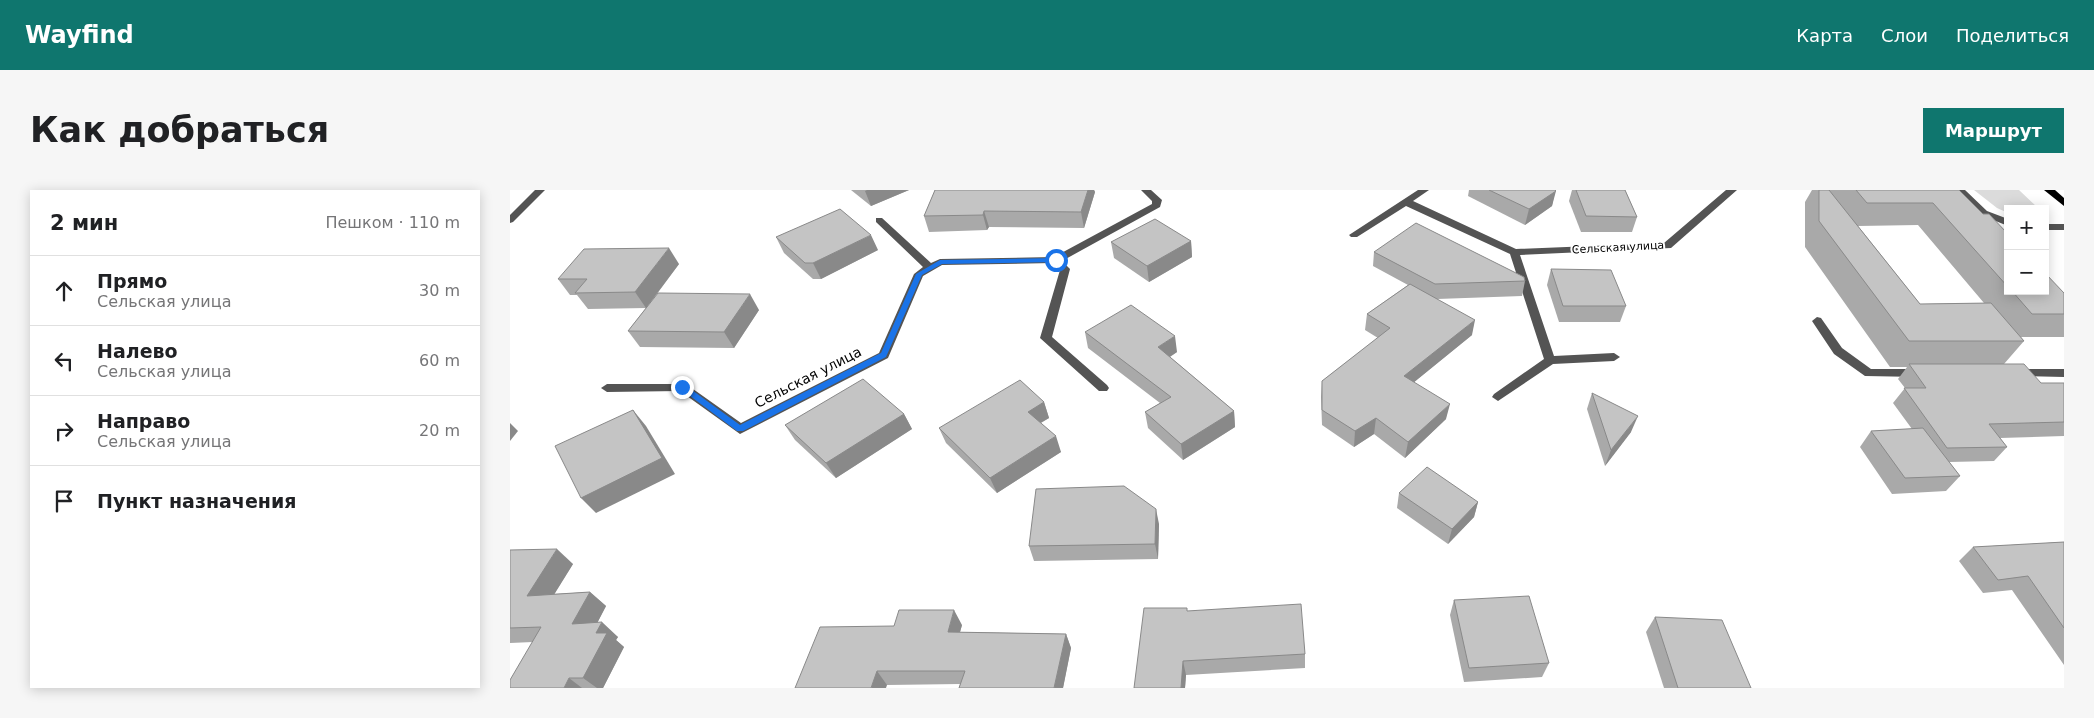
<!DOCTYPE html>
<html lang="ru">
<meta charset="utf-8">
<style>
body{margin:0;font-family:"DejaVu Sans",sans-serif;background:#f6f6f6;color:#202124}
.controls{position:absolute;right:15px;top:15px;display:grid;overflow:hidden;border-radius:0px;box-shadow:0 2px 12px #0003}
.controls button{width:45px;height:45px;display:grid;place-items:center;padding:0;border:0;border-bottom:1px solid #e0e0e0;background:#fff;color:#202124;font:25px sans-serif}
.stop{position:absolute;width:15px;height:15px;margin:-11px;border:4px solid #1a73e8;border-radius:50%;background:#fff}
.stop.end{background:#1a73e8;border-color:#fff;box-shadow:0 1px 5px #0008}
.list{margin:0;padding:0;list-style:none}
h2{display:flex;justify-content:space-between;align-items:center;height:65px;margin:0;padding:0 20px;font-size:21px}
h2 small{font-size:16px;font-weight:400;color:#757577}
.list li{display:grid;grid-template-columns:32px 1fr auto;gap:15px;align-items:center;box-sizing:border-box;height:70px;padding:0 20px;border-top:1px solid #e0e0e0}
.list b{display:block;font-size:19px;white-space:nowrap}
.list p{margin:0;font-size:16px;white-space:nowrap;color:#757577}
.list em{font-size:16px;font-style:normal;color:#757577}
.icon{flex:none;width:28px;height:28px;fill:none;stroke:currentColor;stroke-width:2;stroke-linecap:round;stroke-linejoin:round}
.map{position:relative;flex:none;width:1554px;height:498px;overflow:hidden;border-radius:0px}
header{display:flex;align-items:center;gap:30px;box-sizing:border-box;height:70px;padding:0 25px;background:#0f766e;color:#fff}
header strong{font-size:24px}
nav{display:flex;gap:28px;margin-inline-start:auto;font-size:18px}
.intro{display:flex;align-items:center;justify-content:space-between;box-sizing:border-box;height:120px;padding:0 30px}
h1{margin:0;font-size:35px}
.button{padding:12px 22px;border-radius:0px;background:#0f766e;color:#fff;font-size:18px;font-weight:700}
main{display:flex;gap:30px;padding:0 30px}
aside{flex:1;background:#fff;border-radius:0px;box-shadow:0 2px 12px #0003}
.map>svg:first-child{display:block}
</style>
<header>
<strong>Wayfind</strong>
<nav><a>Карта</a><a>Слои</a><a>Поделиться</a></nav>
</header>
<div class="intro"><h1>Как добраться</h1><a class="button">Маршрут</a></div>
<main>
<aside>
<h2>2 мин<small>Пешком · 110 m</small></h2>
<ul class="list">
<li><svg class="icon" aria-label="ahead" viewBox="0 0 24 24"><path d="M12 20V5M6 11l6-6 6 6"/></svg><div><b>Прямо</b><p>Сельская улица</p></div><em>30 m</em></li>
<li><svg class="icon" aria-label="left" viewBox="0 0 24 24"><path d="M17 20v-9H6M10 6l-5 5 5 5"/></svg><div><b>Налево</b><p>Сельская улица</p></div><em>60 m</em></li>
<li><svg class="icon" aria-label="right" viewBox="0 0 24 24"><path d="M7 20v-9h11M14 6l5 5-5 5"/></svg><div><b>Направо</b><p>Сельская улица</p></div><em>20 m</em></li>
<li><svg class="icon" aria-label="arrive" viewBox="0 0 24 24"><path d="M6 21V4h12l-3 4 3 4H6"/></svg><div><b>Пункт назначения</b></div></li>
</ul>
</aside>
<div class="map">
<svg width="1554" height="498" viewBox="0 0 1554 498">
<rect width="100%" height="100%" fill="#fff"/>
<polygon fill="#dbdbdb" points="1464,0 1509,0 1529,19 1498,19 1498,23 1487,18"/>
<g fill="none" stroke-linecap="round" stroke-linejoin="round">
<g fill="#545454" fill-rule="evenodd">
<polygon points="25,0 35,0 3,32 0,33 0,25"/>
<polygon points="631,0 641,0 652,10 650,17 552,71 560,79 542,147 597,195 599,198 597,201 589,201 530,148 550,80 543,73 432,75 413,86 378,168 230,244 170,201 97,202 91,198 97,194 176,194 231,233 369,163 404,84 413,77 366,32 366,28 372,28 421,73 430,69 544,67 642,14 642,11"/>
<polygon points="908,0 919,0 903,11 1006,59 1154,53 1216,0 1227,0 1161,58 1010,65 1044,166 1104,163 1110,167 1104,171 1043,174 988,211 982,207 984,204 1034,169 1000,64 896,16 847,47 841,47 839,45"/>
<polygon points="1445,0 1455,0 1477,21 1498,29 1498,36 1471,25"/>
<rect x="1535" y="34" width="19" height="6"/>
<polygon points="1307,127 1311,128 1332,158 1361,179 1409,179 1415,183 1409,187 1355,186 1324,164 1302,131"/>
<polygon points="1507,179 1554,179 1554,187 1503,186 1501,183 1503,180"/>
</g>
<polygon fill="#000" fill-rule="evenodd" points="1534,0 1545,0 1554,8 1554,16"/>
</g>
<g fill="#a9a9a9" fill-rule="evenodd">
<polygon points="341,0 399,0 361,16"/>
<polygon points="425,0 584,0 585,2 574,38 479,37 477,40 419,42 414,26"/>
<polygon points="959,0 1045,0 1042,16 1015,35 958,6"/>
<polygon points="1062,0 1115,0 1127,27 1122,42 1071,42 1059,11"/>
<path d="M1302 0H1449L1473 24 1498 44V101H1535L1554 103V147H1511L1514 151 1494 174 1531 193H1554V246L1490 248 1497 257 1484 271 1439 272 1450 286 1436 301 1382 304 1350 257 1361 241 1402 239 1383 213 1395 198 1388 189 1397 177H1380L1295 57V12ZM1408 35 1474 113 1410 114 1348 36Z"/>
<polygon points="266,47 368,60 311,89 303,89 274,63"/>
<polygon points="681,51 682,67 639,92 604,68 601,52"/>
<polygon points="864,62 1015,91 1012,106 927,109 962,145 904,192 936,229 895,268 864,244 844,257 812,235 811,207 812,191 868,148 855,140 857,124 898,95 863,76"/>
<polygon points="169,74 138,116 249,120 224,158 130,157 118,141 136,118 78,119 67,105 60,105 48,89"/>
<polygon points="1041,79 1116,116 1110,132 1049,132 1037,95"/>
<polygon points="575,142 667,162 660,167 724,221 725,237 673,270 638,238 635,222 650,213 578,158"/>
<polygon points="1082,203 1121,242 1095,276 1077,219"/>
<polygon points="534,212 539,228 531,233 551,262 487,303 436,253 429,238"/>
<polygon points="394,224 402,239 326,288 285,250 275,235"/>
<polygon points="889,303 968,312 964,327 938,354 887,318"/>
<polygon points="649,334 648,369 524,371 519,356"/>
<polygon points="1554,352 1554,475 1502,400 1473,403 1449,371 1463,357"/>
<polygon points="0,360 63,374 44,404 80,402 96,416 87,433 108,447 106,450 114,457 93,498 0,498 23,452 0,453"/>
<polygon points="944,410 1039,473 1032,487 954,492 940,425"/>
<polygon points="678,421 795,464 795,478 676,485 675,498 624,498"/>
<polygon points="1145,427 1241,498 1154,498 1136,442"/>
<polygon points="452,435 450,442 556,444 561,458 553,498 449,498 450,494 377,495 285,498 384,436"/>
</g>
<g fill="#898989">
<polygon points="357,0 399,0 361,16 355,1"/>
<polygon points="578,0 584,0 585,2 574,38 571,22"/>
<polygon points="1046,1 1042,16 1015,35 1019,19"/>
<polygon points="474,21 479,37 477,40 473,25"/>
<polygon points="361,45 368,60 311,89 303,73"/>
<polygon points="681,51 682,67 639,92 637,76"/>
<polygon points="159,58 169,74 136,118 125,102"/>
<polygon points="240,104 249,120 224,158 214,142"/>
<polygon points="965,130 962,145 892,202 894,186"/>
<polygon points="665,146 667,162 650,173 648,157"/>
<polygon points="534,212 539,228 523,237 518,222"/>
<polygon points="940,214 936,229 895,268 898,252"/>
<polygon points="123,220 136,236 165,284 86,323 71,308"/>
<polygon points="724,221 725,237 673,270 671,254"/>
<polygon points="394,224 402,239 326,288 316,273"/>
<polygon points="1128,226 1121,242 1095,276 1101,260"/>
<polygon points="866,228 864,244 844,257 845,241"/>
<polygon points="0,233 8,241 0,251"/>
<polygon points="546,246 551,262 487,303 480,288"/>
<polygon points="968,312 964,327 938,354 942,339"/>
<polygon points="646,319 649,334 648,369 645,354"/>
<polygon points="47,359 63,374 34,421 17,406"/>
<polygon points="80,402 96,416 79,449 62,434"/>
<polygon points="444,420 452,435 446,456 438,442"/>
<polygon points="92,432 108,447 106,450 114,457 93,498 87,498 73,488 86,443"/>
<polygon points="556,444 561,458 553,498 544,498"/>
<polygon points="673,471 676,485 675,498 671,498"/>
<polygon points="367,481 377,495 376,498 361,498"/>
<polygon points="59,488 72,498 54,498"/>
</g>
<g fill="#c4c4c4" stroke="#898989">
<polygon points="425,0 578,0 571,22 474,21 473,25 414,26"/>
<polygon points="979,0 1045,0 1046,1 1019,19"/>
<polygon points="1066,0 1115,0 1127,27 1076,26"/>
<polygon points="1309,0 1319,0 1410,114 1481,113 1514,151 1399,151 1309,31"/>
<polygon points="1346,0 1449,0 1473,24 1479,24 1498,44 1498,97 1423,13 1357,13"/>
<polygon points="330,19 361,45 303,73 295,73 266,47"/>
<polygon points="645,29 681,51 637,76 601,52"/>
<polygon points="906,33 1014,87 1015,91 925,94 864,62"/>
<polygon points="159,58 125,102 65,103 77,89 48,89 74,59"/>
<polygon points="1041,79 1101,80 1116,116 1053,116"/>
<polygon points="1535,83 1554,103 1554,124 1522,124 1502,101 1535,101"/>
<polygon points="900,94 965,130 894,186 940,214 898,252 866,228 845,241 812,220 812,191 880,138 857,124"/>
<polygon points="148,103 240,104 214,142 118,141"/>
<polygon points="621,115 665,146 648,157 724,221 671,254 635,222 661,207 575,142"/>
<polygon points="1399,174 1514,174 1531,193 1554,193 1554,232 1479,234 1497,257 1437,258 1394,198 1416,198"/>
<polygon points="353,189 394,224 316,273 275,235"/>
<polygon points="510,190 534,212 518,222 546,246 480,288 429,238"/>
<polygon points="1082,203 1128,226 1101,260"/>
<polygon points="123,220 152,268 71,308 45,256"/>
<polygon points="1413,238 1450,286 1395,288 1361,241"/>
<polygon points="917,277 968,312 942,339 889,303"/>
<polygon points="614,296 646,319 645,354 519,356 526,299"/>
<polygon points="1554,352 1554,438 1518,386 1488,390 1463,357"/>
<polygon points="47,359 17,406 80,402 62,434 92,432 86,443 97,443 73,488 59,488 54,498 0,498 0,490 31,437 0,438 0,360"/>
<polygon points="1019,406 1039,473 959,478 944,410"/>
<polygon points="791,414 795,464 673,471 671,498 624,498 634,418 677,418 677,421"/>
<polygon points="389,420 444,420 438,442 556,444 544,498 449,498 455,481 367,481 361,498 285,498 310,437 384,436"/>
<polygon points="1145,427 1212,430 1241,498 1168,498"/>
</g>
<polygon fill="#1a73e8" points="546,68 548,69 548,72 432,74 412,85 376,167 233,241 227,241 168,197 172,194 175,195 230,235 371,163 406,84 430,70"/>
<g text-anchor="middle" stroke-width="4" stroke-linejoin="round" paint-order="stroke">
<g font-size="11" fill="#000" stroke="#fff">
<text transform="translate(1108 57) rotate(-3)" y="4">Сельская улица</text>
</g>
<g font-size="14" fill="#000" stroke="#fff">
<text transform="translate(298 187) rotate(-27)" y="5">Сельская улица</text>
</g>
</g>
</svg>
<div class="controls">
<button>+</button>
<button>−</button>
</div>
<div class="stop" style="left:546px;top:70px"></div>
<div class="stop end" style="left:172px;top:197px"></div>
</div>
</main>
